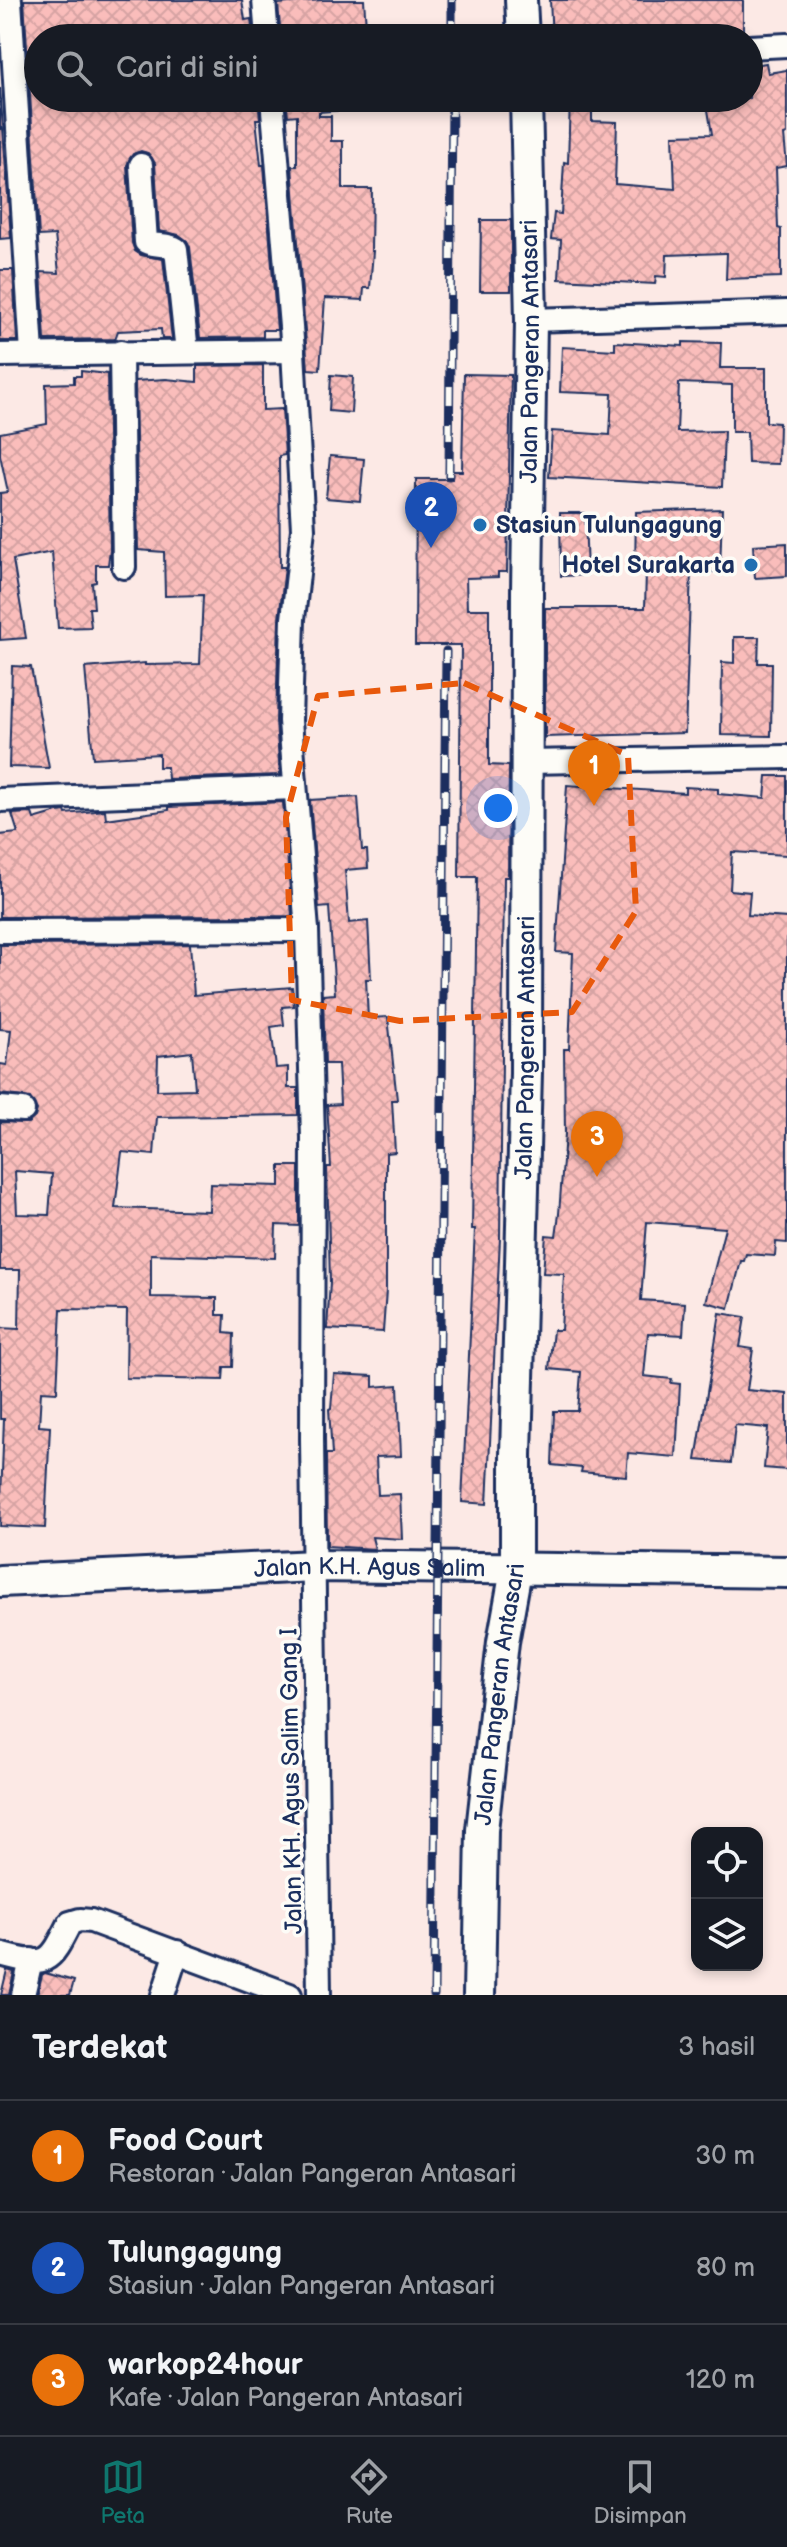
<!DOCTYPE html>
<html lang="id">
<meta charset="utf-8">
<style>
body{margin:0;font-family:"Balsamiq Sans",sans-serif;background:#242831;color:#f1f3f6}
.controls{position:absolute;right:24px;bottom:24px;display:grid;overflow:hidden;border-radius:16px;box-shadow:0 4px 12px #0003}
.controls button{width:72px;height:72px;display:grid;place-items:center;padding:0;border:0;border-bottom:2px solid #363941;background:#171b24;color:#f1f3f6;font:40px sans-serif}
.you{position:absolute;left:498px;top:808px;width:28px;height:28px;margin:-20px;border:6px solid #fff;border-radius:50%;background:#1a73e8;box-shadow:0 0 0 12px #1a73e833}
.badge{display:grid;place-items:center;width:52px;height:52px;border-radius:50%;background:#0f766e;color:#fff;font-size:26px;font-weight:700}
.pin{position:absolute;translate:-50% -66px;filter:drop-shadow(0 2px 4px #0008)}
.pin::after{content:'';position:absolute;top:42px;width:28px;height:24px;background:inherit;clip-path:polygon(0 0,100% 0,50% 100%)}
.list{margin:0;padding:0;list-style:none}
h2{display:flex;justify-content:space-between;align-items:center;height:104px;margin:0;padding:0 32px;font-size:34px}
h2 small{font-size:26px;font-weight:400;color:#9ea1a6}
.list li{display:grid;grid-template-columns:52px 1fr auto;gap:24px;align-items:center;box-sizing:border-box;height:112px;padding:0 32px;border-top:2px solid #363941}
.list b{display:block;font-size:30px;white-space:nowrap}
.list p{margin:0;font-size:26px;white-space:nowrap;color:#9ea1a6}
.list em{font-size:26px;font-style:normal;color:#9ea1a6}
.icon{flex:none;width:44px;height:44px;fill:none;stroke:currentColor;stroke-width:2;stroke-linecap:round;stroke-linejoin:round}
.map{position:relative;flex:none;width:787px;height:1995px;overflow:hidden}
.search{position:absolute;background:#171b24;box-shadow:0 4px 12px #0003;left:24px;right:24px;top:24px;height:88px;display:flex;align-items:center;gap:20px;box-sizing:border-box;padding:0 28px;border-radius:44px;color:#9ea1a6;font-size:30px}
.sheet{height:440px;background:#171b24}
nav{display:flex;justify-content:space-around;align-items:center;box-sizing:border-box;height:112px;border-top:2px solid #363941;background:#171b24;font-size:22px;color:#9ea1a6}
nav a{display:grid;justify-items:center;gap:4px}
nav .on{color:#0f766e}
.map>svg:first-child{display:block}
</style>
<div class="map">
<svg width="787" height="1995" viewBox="0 0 787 1995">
<defs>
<pattern id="building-cross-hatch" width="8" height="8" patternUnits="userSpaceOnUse" patternTransform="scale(2)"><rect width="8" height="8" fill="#fabdbb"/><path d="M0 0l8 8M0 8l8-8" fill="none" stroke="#d6a3a3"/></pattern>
</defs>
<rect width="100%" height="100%" fill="#fce9e5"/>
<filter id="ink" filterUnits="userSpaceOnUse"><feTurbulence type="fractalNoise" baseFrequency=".0125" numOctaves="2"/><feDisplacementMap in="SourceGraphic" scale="16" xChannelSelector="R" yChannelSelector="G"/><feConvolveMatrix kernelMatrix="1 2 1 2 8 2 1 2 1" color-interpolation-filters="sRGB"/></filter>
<g filter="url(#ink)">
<g fill="url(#building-cross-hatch)" stroke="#1b2f5e" stroke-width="2" fill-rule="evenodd">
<polygon points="24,0 242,0 245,20 251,19 253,38 87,38 87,28 47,31 47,38 38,38 38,98 74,98 74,108 117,104 116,98 258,98 260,119 256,119 261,165 264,165 277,330 263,330 263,337 200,338 190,247 187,241 179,235 159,231 155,163 148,153 141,151 133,154 127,165 132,243 135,251 141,255 163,259 172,339 162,339 161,329 118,331 115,339 45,340 41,272 59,273 55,235 39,236"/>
<polygon points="321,0 364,0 366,26 347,27 348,38 281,38 278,4"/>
<polygon points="550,0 743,0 743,35 714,35 714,38 552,38"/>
<polygon points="766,63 768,73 787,70 787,134 784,135 787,166 776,168 778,228 781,229 781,277 726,279 727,253 725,253 667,255 666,277 656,276 655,284 559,279 561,240 551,239 554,213 561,214 564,162 568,163 570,98 592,98 592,121 617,122 615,184 675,189 673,135 712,134 706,98 749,98 749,66"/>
<polygon points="0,88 11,238 0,239"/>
<polygon points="286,98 341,98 342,110 319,112 319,116 331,116 331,141 343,141 343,189 372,189 371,251 373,251 370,288 364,288 363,300 325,298 320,370 308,369 292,166 297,166 297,115 288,116"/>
<polygon points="481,220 511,220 511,291 480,291"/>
<polygon points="0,270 13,270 17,341 0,341"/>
<polygon points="615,342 683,346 683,342 721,343 720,368 766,368 766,422 779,423 778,464 748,463 747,432 732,432 732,385 679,383 677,432 724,431 722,487 549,477 552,431 610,435 612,394 560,392 562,347 615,350"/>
<polygon points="263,365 263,410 282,409 285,455 279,456 280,567 285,567 279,619 276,721 280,775 168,779 167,767 159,767 159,754 93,758 85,668 145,663 145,665 200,664 203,595 165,596 164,552 138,550 135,381 166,379 197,382 197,366"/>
<polygon points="81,371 107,374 110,549 108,565 96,565 96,582 92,583 94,608 89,608 91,627 58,628 52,552 13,560 26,638 0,640 0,493 8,492 0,455 0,433 47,424 46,384 74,383 74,376 81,376"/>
<polygon points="464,374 511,375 507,572 498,572 498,577 466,578 467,609 489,609 489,765 509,766 508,877 504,877 500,1238 487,1504 462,1502 475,1229 472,1229 477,877 459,877 461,645 415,645 416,479 452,479 452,471 462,471"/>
<polygon points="331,375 353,377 351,413 329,411"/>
<polygon points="330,456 364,459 360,501 326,498"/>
<polygon points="722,509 720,572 691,572 685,733 545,737 545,608 645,608 646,571 635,570 636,512"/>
<polygon points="560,513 585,513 587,575 561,576"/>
<polygon points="787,543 787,576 755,578 753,545"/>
<polygon points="734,637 759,637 758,663 772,663 771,736 721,735 722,662 734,663"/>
<polygon points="12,666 31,667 49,768 9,767"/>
<polygon points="767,776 787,776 787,855 732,852 730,890 750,892 748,915 787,918 787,1243 776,1242 775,1256 746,1254 744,1261 741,1261 729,1308 706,1302 725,1228 647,1222 641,1300 685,1303 683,1335 648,1333 644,1376 672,1379 671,1383 680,1384 676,1457 628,1453 626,1476 581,1472 582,1468 552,1465 554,1411 578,1411 581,1372 549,1369 553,1330 561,1330 564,1274 543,1273 546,1235 556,1236 559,1214 565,1134 564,1049 569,1049 573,953 556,952 567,785 685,793 685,787 718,789 718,794 765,798"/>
<polygon points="358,797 362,850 367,850 368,868 345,870 349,923 368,921 371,979 366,979 368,1018 388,1017 397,1100 392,1100 395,1152 386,1153 386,1290 383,1332 327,1329 330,1282 327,1167 331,1167 327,1105 340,1104 338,1064 325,1064 323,995 335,994 329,907 319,908 310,800"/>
<polygon points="283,802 292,916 0,917 0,835 18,833 12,814 32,813 34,819 58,812 65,811 66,814 105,810 106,819 169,810 169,807"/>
<path d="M190 944 194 995 292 987 294 1006 282 1007 284 1025 271 1027 276 1068 288 1067V1088H298V1115L157 1117 154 1155 122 1152 115 1208 209 1211 210 1184 280 1186V1166H299V1226L276 1225 275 1258 151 1254V1297L217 1298V1315H225L224 1333 234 1334 233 1367H224L223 1380 126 1378 127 1310 61 1309 57 1392 41 1391 39 1426 50 1427 45 1528 0 1526 4 1419H0V1328L19 1329 20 1270H0V1122L28 1123 35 1117 37 1110 30 1098 0 1094V1064L7 1065 11 1030 0 1029V945ZM192 1052 195 1089 157 1090 158 1056ZM15 1171 52 1174 49 1215 17 1214Z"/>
<polygon points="720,1313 745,1317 740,1347 753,1349 747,1390 787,1394 787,1470 764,1468 768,1428 735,1425 731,1463 696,1460"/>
<polygon points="334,1374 373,1376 373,1387 398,1385 401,1456 376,1457 378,1495 400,1494 402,1539 372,1537 375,1549 327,1546 326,1454 332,1454 329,1409 331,1408"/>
<polygon points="7,1970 14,1972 9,1995 1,1995"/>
<polygon points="45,1973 74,1981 70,1995 37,1995 42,1975"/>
</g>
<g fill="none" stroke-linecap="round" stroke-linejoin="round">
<defs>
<g id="street">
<polyline points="10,0 32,353"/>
<polyline points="264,0 267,38"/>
<polyline points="749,47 787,45"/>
<polyline points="272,98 293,351 303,529 293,619 290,721 307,930 313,1138 312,1439 319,1995"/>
<path d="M141 165 146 242C156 247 167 243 176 249L187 352"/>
<polyline points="531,320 787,312"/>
<polyline points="121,352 124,567"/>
<polyline points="0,355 293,351"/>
<polyline points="528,762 787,757"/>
<polyline points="0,800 294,788"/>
<polyline points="0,931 307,930"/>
<polyline points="0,1108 23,1110"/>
<path d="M0 1954C48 1967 49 1965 70 1923L80 1920 91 1921 290 1995"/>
<polyline points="23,1995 31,1960"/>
<polyline points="163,1995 177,1952"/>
</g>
<g id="secondary">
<polyline points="521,0 523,38"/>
<path id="s1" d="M0 1581 315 1566 787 1572"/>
<path id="s2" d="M479 1995 482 1830 503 1642 516 1570V1455L526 1073 527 591 531 320 526 98"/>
</g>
</defs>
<use href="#street" stroke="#1b2f5e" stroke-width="28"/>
<use href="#secondary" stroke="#1b2f5e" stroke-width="36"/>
<use href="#street" stroke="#fdfcf7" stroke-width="22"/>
<use href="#secondary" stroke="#fdfcf7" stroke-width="30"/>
<defs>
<g id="rail">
<polyline points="452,38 452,0"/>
<polyline points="449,476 452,98"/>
<polyline points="434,1995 446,651"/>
</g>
</defs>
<use href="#rail" stroke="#1b2f5e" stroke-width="9"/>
<use href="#rail" stroke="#fdfcf7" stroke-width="6" stroke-dasharray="18" stroke-linecap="butt"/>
</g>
</g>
<path fill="none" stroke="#e8590c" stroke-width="6" stroke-dasharray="16 10" stroke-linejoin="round" d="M464 683 628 755 636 911 572 1012 400 1021 292 1000 286 817 318 696Z"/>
<g fill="#1f6fb2" stroke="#fdfcf7" stroke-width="3">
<circle cx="480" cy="525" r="8"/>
<circle cx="751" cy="565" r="8"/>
</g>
<g text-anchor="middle" stroke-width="7" stroke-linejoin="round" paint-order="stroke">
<g font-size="24" fill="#1b2f5e" stroke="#fdfcf7">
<text dy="8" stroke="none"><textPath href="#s2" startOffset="1646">Jalan Pangeran Antasari</textPath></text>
<text dy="8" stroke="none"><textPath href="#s2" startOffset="950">Jalan Pangeran Antasari</textPath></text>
<text dy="8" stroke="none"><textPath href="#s1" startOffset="370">Jalan K.H. Agus Salim</textPath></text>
<text dy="8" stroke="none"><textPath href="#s2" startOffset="302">Jalan Pangeran Antasari</textPath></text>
<text transform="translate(291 1781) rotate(-91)" y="8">Jalan KH. Agus Salim Gang I</text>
</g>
<g font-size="24" font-weight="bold" fill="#1b2f5e" stroke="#fdfcf7" text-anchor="start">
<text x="496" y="533">Stasiun Tulungagung</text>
<text x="735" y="573" text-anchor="end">Hotel Surakarta</text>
</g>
</g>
</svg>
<div class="controls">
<button><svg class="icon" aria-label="locate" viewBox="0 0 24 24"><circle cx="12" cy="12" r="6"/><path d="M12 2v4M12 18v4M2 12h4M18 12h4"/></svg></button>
<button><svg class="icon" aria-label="layers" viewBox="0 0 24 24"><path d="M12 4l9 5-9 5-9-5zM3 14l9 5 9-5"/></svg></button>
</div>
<div class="you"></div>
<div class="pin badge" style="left:594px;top:806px;background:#e8710a">1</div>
<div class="pin badge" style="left:431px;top:548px;background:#1a4fb4">2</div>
<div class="pin badge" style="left:597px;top:1177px;background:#e8710a">3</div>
<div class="search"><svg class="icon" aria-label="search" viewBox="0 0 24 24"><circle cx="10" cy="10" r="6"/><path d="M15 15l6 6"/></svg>Cari di sini</div>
</div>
<section class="sheet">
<h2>Terdekat<small>3 hasil</small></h2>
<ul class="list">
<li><span class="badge" style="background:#e8710a">1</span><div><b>Food Court</b><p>Restoran · Jalan Pangeran Antasari</p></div><em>30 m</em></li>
<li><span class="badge" style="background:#1a4fb4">2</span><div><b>Tulungagung</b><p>Stasiun · Jalan Pangeran Antasari</p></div><em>80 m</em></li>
<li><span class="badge" style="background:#e8710a">3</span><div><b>warkop24hour</b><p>Kafe · Jalan Pangeran Antasari</p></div><em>120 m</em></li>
</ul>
</section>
<nav>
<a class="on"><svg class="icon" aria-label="map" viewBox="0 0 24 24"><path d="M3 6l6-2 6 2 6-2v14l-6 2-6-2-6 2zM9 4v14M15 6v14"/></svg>Peta</a>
<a><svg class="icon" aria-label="directions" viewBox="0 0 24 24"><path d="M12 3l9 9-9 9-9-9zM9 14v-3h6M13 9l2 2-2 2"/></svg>Rute</a>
<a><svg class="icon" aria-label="saved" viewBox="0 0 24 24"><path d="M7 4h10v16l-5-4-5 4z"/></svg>Disimpan</a>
</nav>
